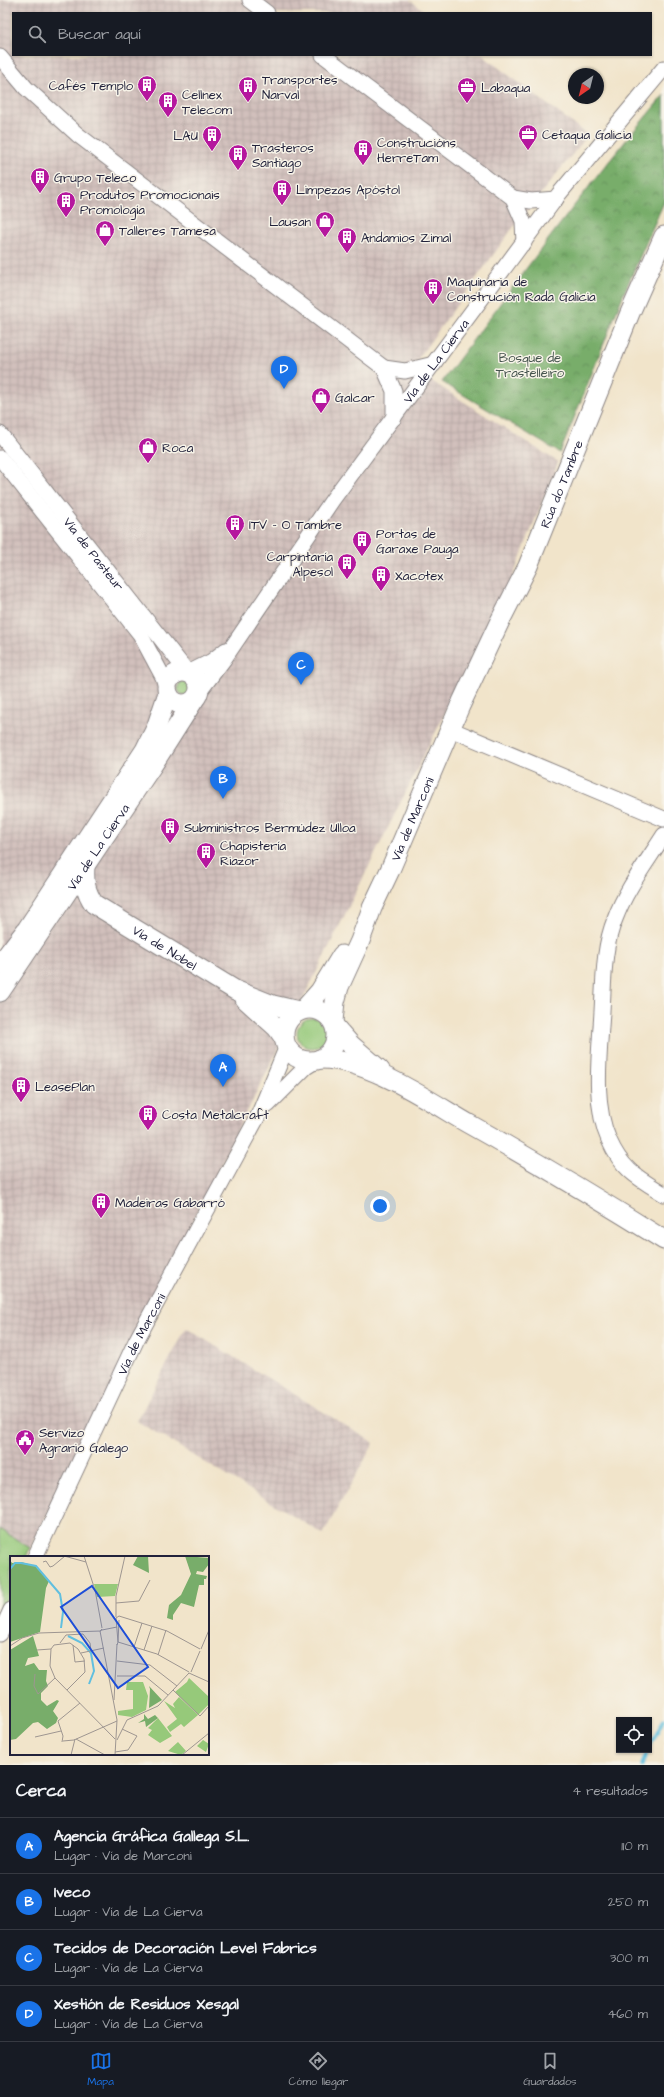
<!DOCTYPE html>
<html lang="es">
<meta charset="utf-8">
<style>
body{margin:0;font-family:"Architects Daughter",sans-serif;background:#242831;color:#f1f3f6}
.controls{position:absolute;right:12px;bottom:12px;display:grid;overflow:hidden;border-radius:0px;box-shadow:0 1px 3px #0004}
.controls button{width:36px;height:36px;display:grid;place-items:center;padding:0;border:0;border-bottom:1px solid #363941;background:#171b24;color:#f1f3f6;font:20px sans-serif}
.compass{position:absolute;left:568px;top:68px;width:36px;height:36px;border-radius:50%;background:#171b24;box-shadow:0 1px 3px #0004;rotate:215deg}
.you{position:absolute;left:380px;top:1206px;width:14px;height:14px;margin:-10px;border:3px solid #fff;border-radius:50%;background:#1a73e8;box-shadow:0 0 0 6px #1a73e833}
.badge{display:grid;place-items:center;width:26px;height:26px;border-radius:50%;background:#1a73e8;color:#fff;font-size:13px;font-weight:700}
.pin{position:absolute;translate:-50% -33px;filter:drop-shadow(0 1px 2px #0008)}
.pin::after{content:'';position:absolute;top:21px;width:14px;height:12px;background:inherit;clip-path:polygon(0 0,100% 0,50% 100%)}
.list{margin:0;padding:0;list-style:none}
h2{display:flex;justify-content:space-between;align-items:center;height:52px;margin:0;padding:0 16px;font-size:17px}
h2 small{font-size:13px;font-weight:400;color:#9ea1a6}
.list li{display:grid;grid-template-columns:26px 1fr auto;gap:12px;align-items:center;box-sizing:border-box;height:56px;padding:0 16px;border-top:1px solid #363941}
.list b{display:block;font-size:15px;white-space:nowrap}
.list p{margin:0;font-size:13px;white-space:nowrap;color:#9ea1a6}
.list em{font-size:13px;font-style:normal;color:#9ea1a6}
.icon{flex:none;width:22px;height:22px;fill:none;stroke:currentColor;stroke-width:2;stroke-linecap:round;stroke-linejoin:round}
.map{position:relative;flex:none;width:664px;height:1765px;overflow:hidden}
.search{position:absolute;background:#171b24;box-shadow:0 1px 3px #0004;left:12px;right:12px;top:12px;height:44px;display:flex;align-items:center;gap:10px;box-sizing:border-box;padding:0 14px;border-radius:0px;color:#9ea1a6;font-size:15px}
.sheet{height:276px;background:#171b24}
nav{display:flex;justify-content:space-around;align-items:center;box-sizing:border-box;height:56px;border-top:1px solid #363941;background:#171b24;font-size:11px;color:#9ea1a6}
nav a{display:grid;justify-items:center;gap:2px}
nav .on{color:#1a73e8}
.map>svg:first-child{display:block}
</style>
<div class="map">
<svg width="664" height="1765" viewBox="0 0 664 1765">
<defs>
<pattern id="industrial-grid" width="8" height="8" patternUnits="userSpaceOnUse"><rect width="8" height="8" fill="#d1c0bc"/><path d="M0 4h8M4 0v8" fill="none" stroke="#b3a5a2"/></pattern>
<pattern id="forest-crowns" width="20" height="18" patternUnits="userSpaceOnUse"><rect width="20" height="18" fill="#78ad6a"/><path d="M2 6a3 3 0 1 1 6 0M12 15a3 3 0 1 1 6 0" fill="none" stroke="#628c58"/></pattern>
</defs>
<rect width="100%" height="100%" fill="#f7f3e8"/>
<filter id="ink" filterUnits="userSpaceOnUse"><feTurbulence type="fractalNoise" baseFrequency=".025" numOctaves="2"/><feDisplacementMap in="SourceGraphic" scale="8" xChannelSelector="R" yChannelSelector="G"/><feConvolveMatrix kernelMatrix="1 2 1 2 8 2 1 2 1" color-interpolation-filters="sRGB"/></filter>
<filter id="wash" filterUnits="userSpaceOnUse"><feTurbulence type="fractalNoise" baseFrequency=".012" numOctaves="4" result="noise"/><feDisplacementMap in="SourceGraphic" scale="16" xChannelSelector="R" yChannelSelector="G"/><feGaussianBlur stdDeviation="0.9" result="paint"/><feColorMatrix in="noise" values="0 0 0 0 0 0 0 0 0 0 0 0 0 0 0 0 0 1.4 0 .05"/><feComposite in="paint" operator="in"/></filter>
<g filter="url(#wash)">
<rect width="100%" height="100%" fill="#f1e4ca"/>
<g fill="url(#industrial-grid)">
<polygon points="0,0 410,0 427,13 13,13 13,55 482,55 588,135 512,229 411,368 558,462 513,576 26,1557 11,1557 11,1589 0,1613"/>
<polygon points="186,1328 374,1443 323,1534 137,1421"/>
</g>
<g fill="#96c97a" stroke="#5c765a">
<circle cx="185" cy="688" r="7"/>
<circle cx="312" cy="1033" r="15"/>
<polygon points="0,1529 30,1548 26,1557 11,1557 11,1589 0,1613"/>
</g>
<path fill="url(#forest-crowns)" stroke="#4d6852" d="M664 95V202L624 293 560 453 442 382C514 285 585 187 664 95Z"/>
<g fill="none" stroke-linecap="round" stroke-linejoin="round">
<g stroke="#61bfdf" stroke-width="3.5">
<polyline points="649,1748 664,1719"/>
<polyline points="642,1765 648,1750"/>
</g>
</g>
</g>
<g filter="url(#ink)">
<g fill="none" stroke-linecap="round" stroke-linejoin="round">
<defs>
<g id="minor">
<polyline points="250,0 267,13"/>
<polyline points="323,55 513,198 523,221 524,243"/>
<polyline points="0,57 26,88 78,135 384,368 394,391 394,418"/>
<polyline points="513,198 531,201 556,199"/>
<polyline points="384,368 405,371 434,364"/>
<path id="s1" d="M0 434 188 673 212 661 226 650"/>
<polyline points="0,458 140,634 163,677 168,693"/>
<path id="s2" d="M199 692 224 659 333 499 559 194 664 68"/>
<polyline points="450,729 664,819"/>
<path d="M664 835C647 862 626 889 615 919 603 948 604 980 602 1011 600 1051 592 1103 609 1140 622 1170 638 1178 664 1194"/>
<polyline points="268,1105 306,1067 317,1060"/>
<path id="s3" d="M35 1557 136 1341 258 1116 287 1046"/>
<polyline points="0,1634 11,1610"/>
</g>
<g id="major">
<circle cx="183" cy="688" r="16"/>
<path id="s4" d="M85 866C84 881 85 891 94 904L235 990 273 1005 299 1011"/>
<polyline points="0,964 27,929 145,750 156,728 168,693"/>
<path id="s5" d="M0 992 152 766 194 700"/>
<polyline points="245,999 277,1028 284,1038"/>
<circle cx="310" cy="1035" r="26"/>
<polyline points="304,1009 320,991 342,955"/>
<path id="s6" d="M333 1021 335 1002 339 987 360 941 372 908 390 870 460 706 499 623 528 566 630 313 664 236"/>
<polyline points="336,1028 351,1045 380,1070"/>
<path d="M320 1059C367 1058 429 1101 469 1124 535 1161 600 1200 664 1240"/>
</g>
</defs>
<use href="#minor" stroke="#8a8382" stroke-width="17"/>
<use href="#major" stroke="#8a8382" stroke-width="21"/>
<use href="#minor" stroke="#fff" stroke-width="15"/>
<use href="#major" stroke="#fff" stroke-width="19"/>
</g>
</g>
<defs>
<symbol id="building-pin" viewBox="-11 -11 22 30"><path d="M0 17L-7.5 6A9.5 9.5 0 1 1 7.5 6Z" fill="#b5179e" stroke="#f7f3e8"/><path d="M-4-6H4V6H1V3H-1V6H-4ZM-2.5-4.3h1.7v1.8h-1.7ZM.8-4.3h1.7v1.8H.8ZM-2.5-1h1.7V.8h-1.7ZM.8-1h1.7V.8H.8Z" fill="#fff"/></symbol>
<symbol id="office-pin" viewBox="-11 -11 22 30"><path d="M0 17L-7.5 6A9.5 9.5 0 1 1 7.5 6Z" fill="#b5179e" stroke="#f7f3e8"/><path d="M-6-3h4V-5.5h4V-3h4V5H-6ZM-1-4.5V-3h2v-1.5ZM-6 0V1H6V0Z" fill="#fff"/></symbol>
<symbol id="shop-pin" viewBox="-11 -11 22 30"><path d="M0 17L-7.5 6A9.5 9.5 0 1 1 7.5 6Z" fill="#b5179e" stroke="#f7f3e8"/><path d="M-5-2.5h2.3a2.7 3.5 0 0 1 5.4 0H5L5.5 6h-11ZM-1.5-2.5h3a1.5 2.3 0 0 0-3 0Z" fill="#fff"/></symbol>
<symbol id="civic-pin" viewBox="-11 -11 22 30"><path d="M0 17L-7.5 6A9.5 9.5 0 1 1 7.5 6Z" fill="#b5179e" stroke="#f7f3e8"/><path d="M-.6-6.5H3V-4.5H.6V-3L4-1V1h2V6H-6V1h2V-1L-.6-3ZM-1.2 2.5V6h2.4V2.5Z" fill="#fff"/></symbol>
</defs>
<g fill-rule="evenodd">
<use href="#building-pin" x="136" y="74" width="22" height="30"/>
<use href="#building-pin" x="237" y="75" width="22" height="30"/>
<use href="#office-pin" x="456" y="76" width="22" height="30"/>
<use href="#building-pin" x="157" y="90" width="22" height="30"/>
<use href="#office-pin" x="517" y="123" width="22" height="30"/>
<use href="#building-pin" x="201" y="124" width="22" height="30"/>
<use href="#building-pin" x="352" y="138" width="22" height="30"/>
<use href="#building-pin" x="227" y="143" width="22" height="30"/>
<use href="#building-pin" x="29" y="166" width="22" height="30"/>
<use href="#building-pin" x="271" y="178" width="22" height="30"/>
<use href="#building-pin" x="55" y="190" width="22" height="30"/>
<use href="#shop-pin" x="314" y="210" width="22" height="30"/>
<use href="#shop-pin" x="94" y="219" width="22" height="30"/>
<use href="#building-pin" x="336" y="226" width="22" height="30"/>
<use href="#building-pin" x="422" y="277" width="22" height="30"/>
<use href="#shop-pin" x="310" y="386" width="22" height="30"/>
<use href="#shop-pin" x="137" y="436" width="22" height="30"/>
<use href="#building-pin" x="224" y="513" width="22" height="30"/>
<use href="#building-pin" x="351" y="529" width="22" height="30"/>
<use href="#building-pin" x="336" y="552" width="22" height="30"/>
<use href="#building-pin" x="370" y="564" width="22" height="30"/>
<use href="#building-pin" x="159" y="816" width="22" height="30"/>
<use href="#building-pin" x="195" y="841" width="22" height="30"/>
<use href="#building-pin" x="10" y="1075" width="22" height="30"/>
<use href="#building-pin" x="137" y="1103" width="22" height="30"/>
<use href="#building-pin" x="90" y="1191" width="22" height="30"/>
<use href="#civic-pin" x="14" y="1428" width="22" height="30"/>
</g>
<g text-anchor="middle" stroke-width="3" stroke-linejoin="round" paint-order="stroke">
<g font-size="13" fill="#22223b" stroke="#f7f3e8" text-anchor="start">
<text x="262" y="84">Transportes<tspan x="262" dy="15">Narval</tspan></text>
<text x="133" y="90" text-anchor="end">Cafés Templo</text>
<text x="481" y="92">Labaqua</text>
<text x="182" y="99">Cellnex<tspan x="182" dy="15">Telecom</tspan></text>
<text x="542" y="139">Cetaqua Galicia</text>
<text x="198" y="140" text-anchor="end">LAU</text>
<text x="377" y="147">Construcións<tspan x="377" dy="15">HerreTam</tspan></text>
<text x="252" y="152">Trasteros<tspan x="252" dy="15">Santiago</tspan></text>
<text x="54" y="182">Grupo Teleco</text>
<text x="296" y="194">Limpezas Apóstol</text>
<text x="80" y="199">Produtos Promocionais<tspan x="80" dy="15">Promología</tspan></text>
<text x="311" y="226" text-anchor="end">Lausan</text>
<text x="119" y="235">Talleres Tamesa</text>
<text x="361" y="242">Andamios Zimal</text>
<text x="447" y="286">Maquinaria de<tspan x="447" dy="15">Construción Rada Galicia</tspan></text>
<text x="335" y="402">Galcar</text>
<text x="162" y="452">Roca</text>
<text x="249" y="529">ITV - O Tambre</text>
<text x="376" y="538">Portas de<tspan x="376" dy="15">Garaxe Pauga</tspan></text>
<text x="333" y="561" text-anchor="end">Carpintaría<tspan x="333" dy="15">Alpesol</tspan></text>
<text x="395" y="580">Xacotex</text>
<text x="184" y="832">Subministros Bermúdez Ulloa</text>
<text x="220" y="850">Chapistería<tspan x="220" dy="15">Riazor</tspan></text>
<text x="35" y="1091">LeasePlan</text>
<text x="162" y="1119">Costa Metalcraft</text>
<text x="115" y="1207">Madeiras Gabarró</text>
<text x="39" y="1437">Servizo<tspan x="39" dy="15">Agrario Galego</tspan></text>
</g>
<g font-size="13" fill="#45544e" stroke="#f7f3e8">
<text x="530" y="362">Bosque de<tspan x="530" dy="15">Trastelleiro</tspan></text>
</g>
<g font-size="13" fill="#22223b" stroke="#f7f3e8">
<text dy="5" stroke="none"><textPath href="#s2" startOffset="407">Vía de La Cierva</textPath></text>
<text dy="5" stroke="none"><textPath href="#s6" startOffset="585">Rúa do Tambre</textPath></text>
<text dy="5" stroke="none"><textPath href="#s1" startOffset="152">Vía de Pasteur</textPath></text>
<text dy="5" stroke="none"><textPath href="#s6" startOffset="218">Vía de Marconi</textPath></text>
<text dy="5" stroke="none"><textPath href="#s5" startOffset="175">Vía de La Cierva</textPath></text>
<text dy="5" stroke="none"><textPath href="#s4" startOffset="123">Vía de Nobel</textPath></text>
<text dy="5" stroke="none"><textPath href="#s3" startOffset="247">Vía de Marconi</textPath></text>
</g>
</g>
<g transform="translate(10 1556)">
<rect width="199" height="199" fill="#f1e4ca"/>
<path d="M84 28H108L105 40 87 41ZM117 126H133L138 140 136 154 122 161 108 159V155L123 153V134H116ZM169 141 188 159 174 171 171 168 160 176 157 171 167 163 154 145 165 152 163 148ZM148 162 162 180 150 187 138 179 142 174 138 172ZM193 184 199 188 196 196 187 190ZM168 186 176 195 171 199 158 195Z" fill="#96c97a"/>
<path d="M128 0H138L139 17 123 9ZM175 0 199 2V8L193 16 187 15 186 18 197 20 196 23H194V29H189L184 51 171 47 163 59V64L157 62 159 49 171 39 181 18ZM0 4 2 7 11 6 26 10 39 25 36 32 30 76 0 86ZM23 80 29 100 18 102 15 110 24 107 29 114H37L36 125 38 130 31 137V144L37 150 47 144 49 145 43 155 48 162 46 167 37 173 28 166 23 167 6 183 0 184V94ZM139 130 152 144 139 152 140 133ZM134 158 138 163 145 159 148 162 136 171 135 165 128 167 134 163Z" fill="#78ad6a"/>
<path d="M179 122 199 141V148L188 159 165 136 177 126Z" fill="#96c97a"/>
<path fill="none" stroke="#61bfdf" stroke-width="2" d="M0 13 5 7H11L26 10 50 38 53 56 51 72M58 80 72 87 81 97 84 115 79 128"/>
<path fill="none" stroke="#9e9691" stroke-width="1" d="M54 0 76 6M74 0 85 34 92 72M33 6 36 5 40 11 43 10 55 0M106 47 129 45 140 24M106 61V40L115 0M109 64 108 86 106 62 109 60 157 75 190 93M92 74 107 71M90 75 107 164 105 199M50 87 56 79 73 78 80 87 81 95M63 89 65 106 75 105M107 89 108 86 147 98 179 116M0 90 12 82 29 77 91 75 92 73 90 75M124 91 132 67M41 93 40 110 45 122 105 183M191 93 199 74M27 94 41 93 44 89 60 87 68 93 74 103 75 116 57 134M134 94 142 70M71 97 94 92M148 99 156 74M107 105 140 109 167 130M181 116 190 95M179 117 199 126M25 118 24 130 28 138 45 122M107 120H135L158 139M163 134 190 160 199 150M104 144 107 88M25 181 51 175M66 183 95 199M107 184 117 164 148 150 179 117M53 185 64 184 107 165M52 186 53 180 48 165 70 147M105 196 118 194 127 180 112 173M61 199 65 183M172 199 199 177"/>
<path fill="#1d4ed8" fill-opacity="0.15" stroke="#1d4ed8" stroke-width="2" d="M82 30 138 111 108 132 51 51Z"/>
<rect width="199" height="199" fill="none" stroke="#22223b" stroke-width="2"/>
</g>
</svg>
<div class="controls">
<button><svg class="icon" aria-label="locate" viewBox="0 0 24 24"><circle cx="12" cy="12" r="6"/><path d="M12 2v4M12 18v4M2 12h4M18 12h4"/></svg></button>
</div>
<svg class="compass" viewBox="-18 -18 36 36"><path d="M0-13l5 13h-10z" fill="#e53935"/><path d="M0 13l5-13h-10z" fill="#9ea1a6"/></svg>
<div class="you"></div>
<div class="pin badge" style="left:223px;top:1087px">A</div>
<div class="pin badge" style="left:223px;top:799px">B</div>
<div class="pin badge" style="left:301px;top:685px">C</div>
<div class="pin badge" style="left:284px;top:389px">D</div>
<div class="search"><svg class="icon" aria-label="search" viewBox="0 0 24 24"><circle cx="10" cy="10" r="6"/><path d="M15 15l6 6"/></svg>Buscar aquí</div>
</div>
<section class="sheet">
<h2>Cerca<small>4 resultados</small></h2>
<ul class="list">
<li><span class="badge">A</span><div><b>Agencia Gráfica Gallega S.L.</b><p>Lugar · Vía de Marconi</p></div><em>110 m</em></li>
<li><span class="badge">B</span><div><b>Iveco</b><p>Lugar · Vía de La Cierva</p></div><em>250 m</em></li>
<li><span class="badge">C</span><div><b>Tecidos de Decoración Level Fabrics</b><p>Lugar · Vía de La Cierva</p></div><em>300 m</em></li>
<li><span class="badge">D</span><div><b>Xestión de Residuos Xesgal</b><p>Lugar · Vía de La Cierva</p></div><em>460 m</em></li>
</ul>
</section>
<nav>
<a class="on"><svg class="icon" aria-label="map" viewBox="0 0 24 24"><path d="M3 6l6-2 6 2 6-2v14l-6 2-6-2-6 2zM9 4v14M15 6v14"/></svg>Mapa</a>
<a><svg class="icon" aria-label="directions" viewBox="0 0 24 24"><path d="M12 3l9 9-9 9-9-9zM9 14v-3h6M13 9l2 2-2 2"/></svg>Cómo llegar</a>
<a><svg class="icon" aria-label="saved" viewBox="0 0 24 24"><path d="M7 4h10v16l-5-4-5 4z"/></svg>Guardados</a>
</nav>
